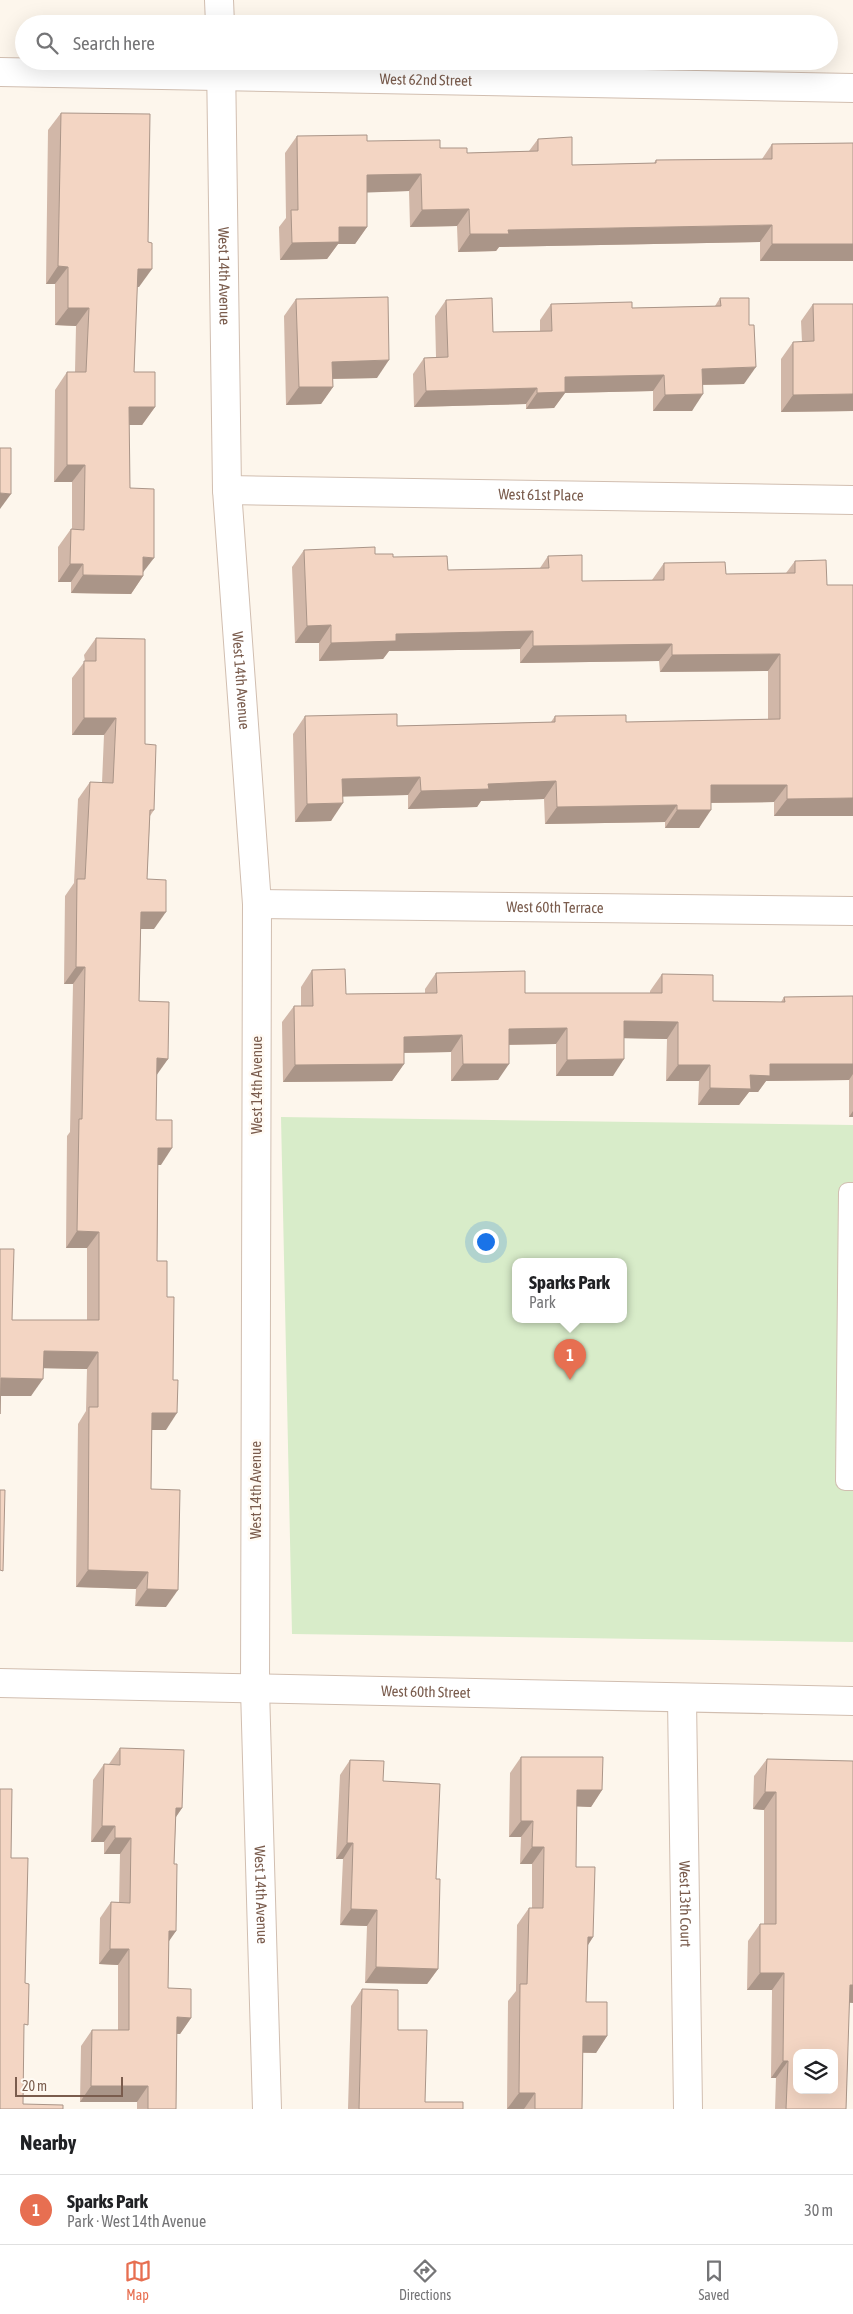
<!DOCTYPE html>
<meta charset="utf-8">
<style>
body{margin:0;font-family:"Asap Condensed",sans-serif;background:#f6f6f6;color:#202124}
.controls{position:absolute;right:15px;bottom:15px;display:grid;overflow:hidden;border-radius:10px;box-shadow:0 5px 20px #0002}
.controls button{width:45px;height:45px;display:grid;place-items:center;padding:0;border:0;border-bottom:1px solid #e0e0e0;background:#fff;color:#202124;font:25px sans-serif}
.scale{position:absolute;left:15px;bottom:12px;width:108px;box-sizing:border-box;padding-left:5px;border:2px solid #7a5c4d;border-top:0;font-size:14px;line-height:18px;white-space:nowrap;color:#7a5c4d;-webkit-text-stroke:4px #fffaf3;paint-order:stroke}
.you{position:absolute;left:485px;top:1241px;width:18px;height:18px;margin:-12px;border:4px solid #fff;border-radius:50%;background:#1a73e8;box-shadow:0 0 0 8px #1a73e833}
.badge{display:grid;place-items:center;width:32px;height:32px;border-radius:50%;background:#e76f51;color:#fff;font-size:16px;font-weight:700}
.pin{position:absolute;translate:-50% -41px;filter:drop-shadow(0 1px 2px #0008)}
.pin::after{content:'';position:absolute;top:26px;width:18px;height:15px;background:inherit;clip-path:polygon(0 0,100% 0,50% 100%)}
.popup{position:absolute;left:512px;top:1258px;width:115px;height:65px;box-sizing:border-box;display:grid;place-content:center;border-radius:10px;background:#fff;filter:drop-shadow(0 1px 4px #0005);font-size:16px;white-space:nowrap;color:#757577}
.popup b{font-size:19px;color:#202124}
.popup::after{content:'';position:absolute;left:50%;top:100%;margin-left:-10px;border:10px solid transparent;border-top-color:#fff}
.list{margin:0;padding:0;list-style:none}
h2{display:flex;justify-content:space-between;align-items:center;height:65px;margin:0;padding:0 20px;font-size:21px}
h2 small{font-size:16px;font-weight:400;color:#757577}
.list li{display:grid;grid-template-columns:32px 1fr auto;gap:15px;align-items:center;box-sizing:border-box;height:70px;padding:0 20px;border-top:1px solid #e0e0e0}
.list b{display:block;font-size:19px;white-space:nowrap}
.list p{margin:0;font-size:16px;white-space:nowrap;color:#757577}
.list em{font-size:16px;font-style:normal;color:#757577}
.icon{flex:none;width:28px;height:28px;fill:none;stroke:currentColor;stroke-width:2;stroke-linecap:round;stroke-linejoin:round}
.map{position:relative;flex:none;width:853px;height:2109px;overflow:hidden}
.search{position:absolute;background:#fff;box-shadow:0 5px 20px #0002;left:15px;right:15px;top:15px;height:55px;display:flex;align-items:center;gap:12px;box-sizing:border-box;padding:0 18px;border-radius:28px;color:#757577;font-size:19px}
.sheet{height:135px;background:#fff}
nav{display:flex;justify-content:space-around;align-items:center;box-sizing:border-box;height:70px;border-top:1px solid #e0e0e0;background:#fff;font-size:14px;color:#757577}
nav a{display:grid;justify-items:center;gap:2px}
nav .on{color:#e76f51}
.map>svg:first-child{display:block}
</style>
<div class="map">
<svg width="853" height="2109" viewBox="0 0 853 2109">
<rect width="100%" height="100%" fill="#fdf6ec"/>
<path fill="#d8ecc9" fill-rule="evenodd" d="M281 1117 853 1125V1642L292 1634ZM516 1261H624V1319H516Z"/>
<g fill="none" stroke-linecap="round" stroke-linejoin="round">
<defs>
<polyline id="service" points="853,1192 848,1192 845,1481 853,1481"/>
<g id="minor">
<polyline points="219,0 220,24"/>
<path id="s1" d="M221 61 227 490 257 904 255 1689 267 2109"/>
<path id="s2" d="M0 72 853 88"/>
<path id="s3" d="M227 490 853 500"/>
<path id="s4" d="M257 904 853 911"/>
<path id="s5" d="M682 1699 688 2109"/>
</g>
<g id="tertiary">
<path id="s6" d="M0 1683 853 1701"/>
</g>
</defs>
<use href="#service" stroke="#d1beb0" stroke-width="20"/>
<use href="#minor" stroke="#d1beb0" stroke-width="30"/>
<use href="#tertiary" stroke="#d1beb0" stroke-width="30"/>
<use href="#service" stroke="#fff" stroke-width="18"/>
<use href="#minor" stroke="#fff" stroke-width="28"/>
<use href="#tertiary" stroke="#fff" stroke-width="28"/>
</g>
<g fill="#d1b7a8">
<polygon points="61,113 139,287 137,287 134,372 155,407 142,425 129,425 130,488 143,573 143,576 131,594 71,593 71,582 58,582 58,547 71,529 72,529 72,482 54,482 55,390 67,372 75,372 76,326 55,325 55,284 46,284 48,130"/>
<polygon points="297,136 367,141 440,148 467,153 529,151 538,139 572,165 654,163 656,160 762,159 772,144 853,143 853,261 760,261 760,242 499,247 496,251 458,252 457,226 410,227 409,191 367,192 367,227 355,244 338,244 327,259 280,260 279,227 286,218 285,153"/>
<polygon points="720,298 744,384 703,385 692,411 653,411 653,391 565,393 554,408 526,409 526,404 414,407 413,374 424,358 436,357 435,316 446,300 493,332 540,331 540,320 551,304 632,308 715,306"/>
<polygon points="296,299 377,378 333,379 333,387 321,404 286,405 284,316"/>
<polygon points="813,304 853,411 781,412 781,359 793,342 802,342 801,321"/>
<polygon points="304,550 375,554 393,557 448,570 540,568 548,556 582,581 652,580 664,563 726,574 786,573 795,561 827,585 853,816 774,816 774,802 711,803 699,828 665,828 665,822 545,824 544,799 481,801 477,807 408,809 408,795 343,796 331,821 295,822 293,734 305,716 397,726 551,722 555,716 626,722 768,719 768,671 660,672 659,661 520,663 520,649 389,651 383,659 319,661 319,643 295,643 292,567"/>
<polygon points="96,638 145,744 154,810 150,816 147,879 154,929 141,929 139,1001 168,1059 156,1074 156,1120 161,1165 158,1165 157,1261 166,1430 152,1430 151,1489 166,1607 135,1606 136,1589 76,1587 78,1424 86,1411 87,1369 44,1368 31,1396 0,1396 0,1249 12,1320 87,1320 87,1248 66,1248 67,1136 70,1132 73,984 64,984 65,896 74,883 78,799 90,782 102,783 104,735 72,735 72,678 85,661 84,655"/>
<polygon points="312,970 346,994 425,993 425,989 436,973 525,993 650,993 650,991 662,974 713,1001 781,1002 784,997 853,996 853,1117 849,1117 849,1080 766,1081 758,1092 749,1092 739,1105 698,1105 699,1081 666,1081 667,1039 624,1038 613,1076 556,1076 556,1044 509,1045 498,1080 451,1081 451,1052 404,1053 404,1064 392,1081 283,1082 282,1022 294,1006 301,1006 301,987"/>
<polygon points="120,1748 182,1808 176,1817 174,1864 176,1931 169,1940 168,1988 191,2018 180,2034 177,2034 176,2109 137,2109 137,2102 80,2102 81,2046 92,2030 118,2030 118,1965 99,1964 100,1918 111,1902 119,1902 120,1854 104,1854 104,1842 91,1842 93,1780 104,1764 109,1764"/>
<polygon points="521,1757 602,1790 591,1807 576,1806 576,1867 593,1937 588,1945 586,2002 607,2036 596,2053 583,2053 582,2109 507,2109 508,2001 516,1991 517,1925 529,1908 532,1908 532,1864 520,1864 521,1837 509,1837 510,1773"/>
<polygon points="767,1759 849,2002 846,2109 775,2109 776,2078 771,2078 772,1990 747,1990 748,1941 760,1924 764,1924 764,1810 753,1809 754,1776"/>
<polygon points="350,1760 383,1781 436,1879 438,1969 427,1984 365,1983 367,1926 340,1925 343,1859 336,1859 340,1775"/>
<polygon points="362,1989 398,2030 425,2102 463,2109 348,2109 351,2006"/>
</g>
<g fill="#aa9588">
<polygon points="421,174 409,191 355,193 367,175"/>
<polygon points="469,209 457,226 410,227 422,210"/>
<polygon points="772,225 760,242 499,247 496,251 458,252 470,234 508,230"/>
<polygon points="339,227 367,227 355,244 338,244 327,259 280,260 292,243"/>
<polygon points="772,244 853,244 853,261 760,261"/>
<polygon points="58,266 68,267 55,284 46,284"/>
<polygon points="138,269 152,269 139,287 125,287"/>
<polygon points="68,308 89,308 76,326 55,325"/>
<polygon points="389,360 377,378 320,379 332,362"/>
<polygon points="756,367 744,384 691,385 702,369"/>
<polygon points="664,375 653,391 565,393 554,408 526,409 537,393 565,377"/>
<polygon points="299,387 333,387 321,404 286,405"/>
<polygon points="537,388 526,404 414,407 426,391"/>
<polygon points="703,394 692,411 653,411 665,395"/>
<polygon points="853,394 853,411 781,412 793,395"/>
<polygon points="129,407 155,407 142,425 117,425"/>
<polygon points="67,465 85,465 72,482 54,482"/>
<polygon points="0,493 11,494 0,509"/>
<polygon points="143,557 154,558 141,575"/>
<polygon points="70,564 83,564 71,582 58,582"/>
<polygon points="83,575 143,576 131,594 71,593"/>
<polygon points="331,625 319,643 295,643 307,626"/>
<polygon points="533,631 520,649 389,651 383,659 319,661 331,643 396,634"/>
<polygon points="672,644 659,661 520,663 533,646"/>
<polygon points="780,654 768,671 660,672 672,655"/>
<polygon points="84,718 116,718 104,735 72,735"/>
<polygon points="420,777 408,795 329,797 342,779"/>
<polygon points="556,781 544,799 481,801 477,807 408,809 421,791 488,784"/>
<polygon points="711,785 787,785 774,802 698,803"/>
<polygon points="853,798 853,816 774,816 787,799"/>
<polygon points="343,803 331,821 295,822 307,804"/>
<polygon points="677,805 665,822 545,824 557,807"/>
<polygon points="677,810 711,810 699,828 665,828"/>
<polygon points="141,912 166,912 154,929 129,929"/>
<polygon points="76,967 85,967 73,984 64,984"/>
<polygon points="624,1021 678,1022 667,1039 613,1038"/>
<polygon points="567,1028 556,1044 497,1045 509,1029"/>
<polygon points="462,1035 451,1052 392,1053 404,1037"/>
<polygon points="157,1058 168,1059 156,1076"/>
<polygon points="624,1059 613,1076 556,1076 567,1060"/>
<polygon points="404,1064 392,1081 283,1082 295,1065"/>
<polygon points="463,1064 509,1064 498,1080 451,1081"/>
<polygon points="770,1064 853,1064 853,1074 849,1080 766,1081 758,1092 749,1092 739,1105 698,1105 710,1088 750,1075"/>
<polygon points="678,1065 710,1065 699,1081 666,1081"/>
<polygon points="853,1111 853,1117 849,1117"/>
<polygon points="158,1148 172,1148 161,1165 146,1165"/>
<polygon points="77,1231 99,1232 87,1248 66,1248"/>
<polygon points="44,1351 98,1352 87,1369 32,1368"/>
<polygon points="1,1378 43,1379 31,1396 0,1396"/>
<polygon points="152,1413 177,1413 166,1430 140,1430"/>
<polygon points="88,1570 148,1572 136,1589 76,1587"/>
<polygon points="147,1589 178,1590 166,1607 135,1606"/>
<polygon points="577,1790 602,1790 591,1807 565,1806"/>
<polygon points="765,1792 776,1792 764,1810 753,1809"/>
<polygon points="176,1808 182,1808 171,1824"/>
<polygon points="521,1821 533,1821 521,1837 509,1837"/>
<polygon points="102,1826 115,1826 104,1842 91,1842"/>
<polygon points="115,1838 131,1838 120,1854 104,1854"/>
<polygon points="347,1843 353,1843 343,1859 336,1859"/>
<polygon points="532,1847 544,1847 532,1864 520,1864"/>
<polygon points="351,1909 377,1910 367,1926 340,1925"/>
<polygon points="169,1931 176,1931 165,1947"/>
<polygon points="588,1937 593,1937 582,1954"/>
<polygon points="110,1949 129,1949 118,1965 99,1964"/>
<polygon points="376,1967 438,1969 427,1984 365,1983"/>
<polygon points="760,1973 784,1973 772,1990 747,1990"/>
<polygon points="850,1985 853,1985 853,2003 838,2002"/>
<polygon points="177,2017 191,2018 180,2034 166,2033"/>
<polygon points="583,2036 607,2036 596,2053 572,2052"/>
<polygon points="783,2061 788,2061 776,2078 771,2078"/>
<polygon points="91,2086 148,2086 137,2102 80,2102"/>
<polygon points="519,2093 535,2093 524,2109 507,2109"/>
</g>
<g fill="#f3d5c3" stroke="#aa9588" fill-rule="evenodd">
<polygon points="61,113 150,114 148,242 152,243 152,269 138,269 134,372 155,372 155,407 129,407 130,488 154,489 154,558 143,557 143,576 83,575 83,564 70,564 71,529 84,530 85,465 67,465 67,372 86,372 89,308 68,308 68,267 58,266"/>
<polygon points="367,135 367,141 440,140 440,148 467,148 467,153 538,151 538,139 572,137 572,165 656,163 656,160 772,159 772,144 853,143 853,244 772,244 772,225 508,230 509,234 470,234 469,209 422,210 421,174 367,175 367,227 339,227 339,242 292,243 291,210 298,210 297,136"/>
<polygon points="388,297 389,360 332,362 333,387 299,387 296,299"/>
<polygon points="492,298 493,332 552,331 551,304 632,302 632,308 721,306 720,298 749,298 749,325 754,325 756,367 702,369 703,394 665,395 664,375 565,377 565,392 537,393 537,388 426,391 424,358 448,357 446,300"/>
<polygon points="813,304 853,304 853,394 793,395 793,342 814,341"/>
<polygon points="0,448 11,448 11,494 0,493"/>
<polygon points="375,547 375,554 393,554 393,557 447,556 448,570 549,568 548,556 582,555 582,581 664,580 664,563 725,562 726,574 795,573 795,561 826,560 827,585 853,585 853,798 787,799 787,785 711,785 711,810 677,810 677,805 557,807 556,781 488,784 489,789 421,791 420,777 342,779 343,803 307,804 305,716 397,714 397,726 555,722 555,716 626,715 626,722 780,719 780,654 672,655 672,644 533,646 533,631 396,634 396,641 331,643 331,625 307,626 304,550"/>
<polygon points="96,638 145,639 145,744 156,745 154,810 150,810 147,879 166,880 166,912 141,912 139,1001 169,1002 168,1059 157,1058 156,1120 172,1120 172,1148 158,1148 157,1261 167,1261 167,1297 174,1297 173,1380 178,1380 177,1413 152,1413 151,1489 180,1490 178,1590 147,1589 148,1572 88,1570 89,1407 98,1407 98,1352 44,1351 43,1379 1,1378 0,1414 0,1249 14,1249 12,1320 99,1320 99,1232 77,1231 79,1119 82,1119 85,967 76,967 77,879 85,879 90,782 113,783 116,718 84,718 84,661 96,661"/>
<polygon points="345,969 346,994 437,993 436,973 525,971 525,993 662,993 662,974 713,975 713,1001 785,1002 784,997 853,996 853,1064 770,1064 770,1076 750,1075 751,1089 710,1088 710,1065 678,1065 678,1022 624,1021 624,1059 567,1060 567,1028 509,1029 509,1064 463,1064 462,1035 404,1037 404,1064 295,1065 294,1006 313,1006 312,970"/>
<polygon points="0,1490 5,1490 3,1571 0,1570"/>
<polygon points="120,1748 184,1750 182,1808 176,1808 174,1864 177,1864 176,1931 169,1931 168,1988 191,1989 191,2018 177,2017 176,2109 148,2109 148,2086 91,2086 92,2030 129,2030 129,1949 110,1949 111,1902 130,1903 131,1838 115,1838 115,1826 102,1826 104,1764 120,1765"/>
<polygon points="521,1757 603,1757 602,1790 577,1790 576,1867 595,1867 593,1937 588,1937 586,2002 607,2002 607,2036 583,2036 582,2109 535,2109 535,2093 519,2093 520,1984 527,1984 529,1908 543,1908 544,1847 532,1847 533,1821 521,1821"/>
<path d="M767 1759 853 1761V1985H850L846 2109H786L788 2061H783L784 1973H760V1924H776V1792H765ZM797 2053H834V2090H797Z"/>
<polygon points="350,1760 384,1761 383,1781 440,1784 436,1879 440,1879 438,1969 376,1967 377,1910 351,1909 353,1843 347,1843"/>
<polygon points="0,1789 12,1789 11,1858 28,1858 25,1983 29,1984 28,2025 24,2024 23,2104 63,2105 63,2109 0,2109"/>
<polygon points="362,1989 398,1990 398,2030 427,2030 425,2102 463,2102 463,2109 359,2109"/>
</g>
<g text-anchor="middle" stroke-width="5" stroke-linejoin="round" paint-order="stroke">
<g font-size="15" fill="#7a5c4d" stroke="#fffaf3">
<text dy="5" stroke="none"><textPath href="#s2" startOffset="426">West 62nd Street</textPath></text>
<text dy="5" stroke="none"><textPath href="#s1" startOffset="215">West 14th Avenue</textPath></text>
<text dy="5" stroke="none"><textPath href="#s3" startOffset="314">West 61st Place</textPath></text>
<text dy="5" stroke="none"><textPath href="#s1" startOffset="620">West 14th Avenue</textPath></text>
<text dy="5" stroke="none"><textPath href="#s4" startOffset="298">West 60th Terrace</textPath></text>
<text transform="translate(257 1085) rotate(-90)" y="5">West 14th Avenue</text>
<text transform="translate(256 1490) rotate(-90)" y="5">West 14th Avenue</text>
<text dy="5" stroke="none"><textPath href="#s6" startOffset="426">West 60th Street</textPath></text>
<text dy="5" stroke="none"><textPath href="#s1" startOffset="1835">West 14th Avenue</textPath></text>
<text dy="5" stroke="none"><textPath href="#s5" startOffset="205">West 13th Court</textPath></text>
</g>
</g>
</svg>
<div class="controls">
<button><svg class="icon" aria-label="layers" viewBox="0 0 24 24"><path d="M12 4l9 5-9 5-9-5zM3 14l9 5 9-5"/></svg></button>
</div>
<div class="scale">20 m</div>
<div class="you"></div>
<div class="pin badge" style="left:570px;top:1380px">1</div>
<div class="popup"><b>Sparks Park</b>Park</div>
<div class="search"><svg class="icon" aria-label="search" viewBox="0 0 24 24"><circle cx="10" cy="10" r="6"/><path d="M15 15l6 6"/></svg>Search here</div>
</div>
<section class="sheet">
<h2>Nearby<small></small></h2>
<ul class="list">
<li><span class="badge">1</span><div><b>Sparks Park</b><p>Park · West 14th Avenue</p></div><em>30 m</em></li>
</ul>
</section>
<nav>
<a class="on"><svg class="icon" aria-label="map" viewBox="0 0 24 24"><path d="M3 6l6-2 6 2 6-2v14l-6 2-6-2-6 2zM9 4v14M15 6v14"/></svg>Map</a>
<a><svg class="icon" aria-label="directions" viewBox="0 0 24 24"><path d="M12 3l9 9-9 9-9-9zM9 14v-3h6M13 9l2 2-2 2"/></svg>Directions</a>
<a><svg class="icon" aria-label="saved" viewBox="0 0 24 24"><path d="M7 4h10v16l-5-4-5 4z"/></svg>Saved</a>
</nav>
